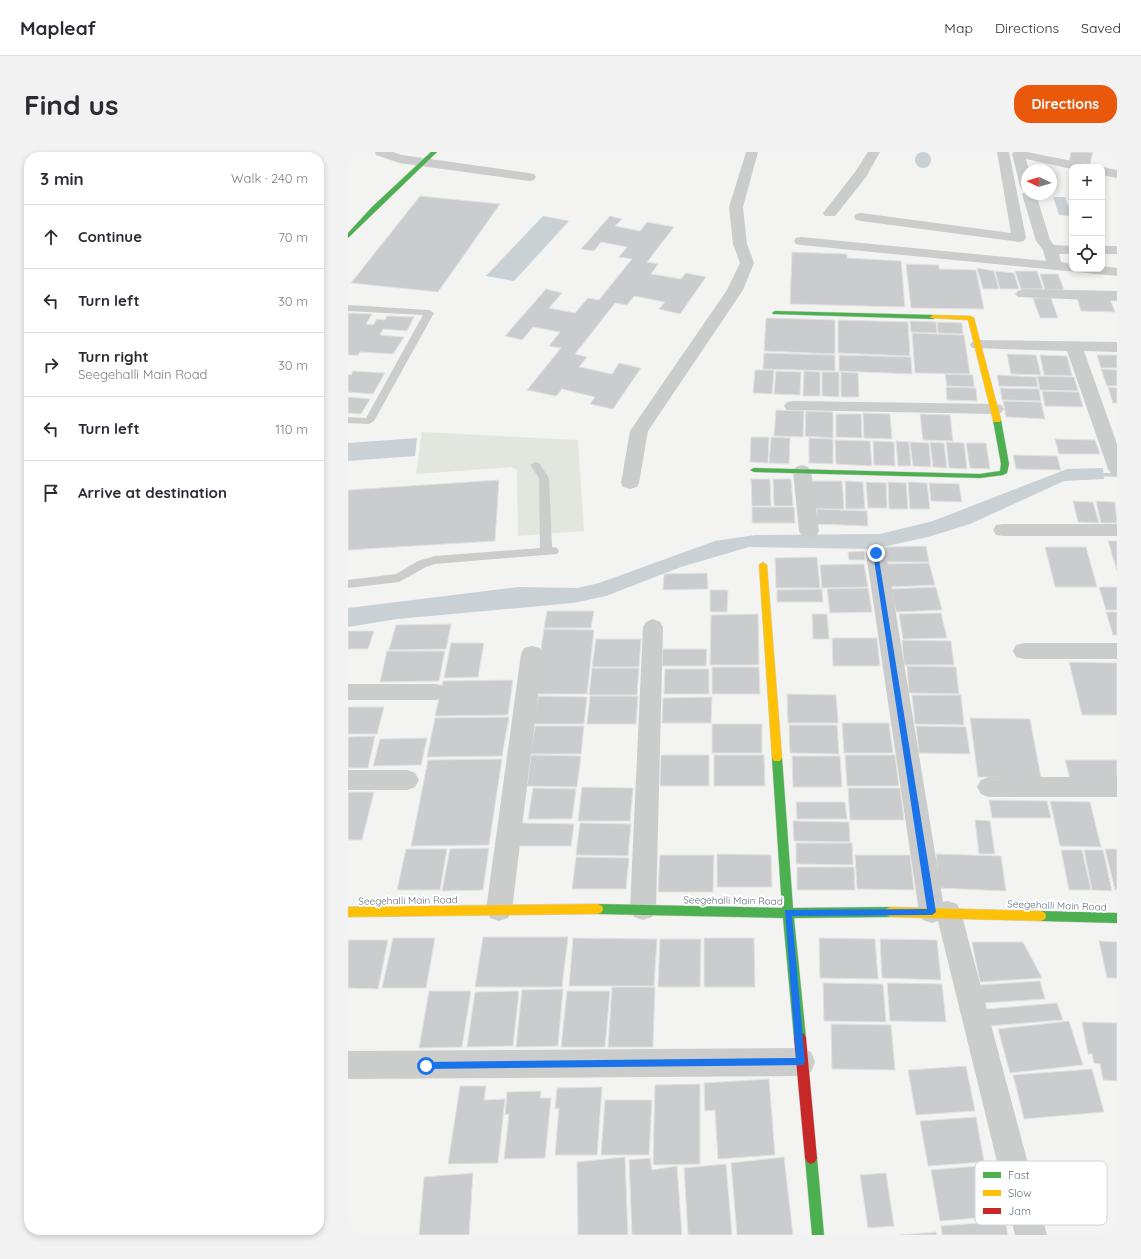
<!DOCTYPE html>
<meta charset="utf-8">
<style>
body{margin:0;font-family:Quicksand,sans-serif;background:#f2f2f3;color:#2b2b33}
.controls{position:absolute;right:12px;top:12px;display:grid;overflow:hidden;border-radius:8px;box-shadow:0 2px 6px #0003}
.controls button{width:36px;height:36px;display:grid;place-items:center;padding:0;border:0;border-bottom:1px solid #e1e1e2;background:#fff;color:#2b2b33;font:20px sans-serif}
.compass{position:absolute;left:673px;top:12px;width:36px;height:36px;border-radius:50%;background:#fff;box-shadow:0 2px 6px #0003;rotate:274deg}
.stop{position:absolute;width:12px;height:12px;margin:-9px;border:3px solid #1a73e8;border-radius:50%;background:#fff}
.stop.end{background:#1a73e8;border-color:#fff;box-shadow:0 1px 4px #0008}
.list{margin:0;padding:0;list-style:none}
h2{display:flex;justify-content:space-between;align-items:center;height:52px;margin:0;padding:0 16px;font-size:17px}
h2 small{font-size:13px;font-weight:400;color:#7c7c81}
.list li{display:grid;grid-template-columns:26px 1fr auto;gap:12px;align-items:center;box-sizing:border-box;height:64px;padding:0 16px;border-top:1px solid #e1e1e2}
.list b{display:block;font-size:15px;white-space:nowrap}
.list p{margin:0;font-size:13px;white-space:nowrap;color:#7c7c81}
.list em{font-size:13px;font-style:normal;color:#7c7c81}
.icon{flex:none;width:22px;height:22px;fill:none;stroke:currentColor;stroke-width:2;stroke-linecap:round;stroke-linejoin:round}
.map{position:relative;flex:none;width:769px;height:1083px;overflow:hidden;border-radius:16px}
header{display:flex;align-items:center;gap:24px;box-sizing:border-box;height:56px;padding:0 20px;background:#fff;border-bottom:1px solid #e1e1e2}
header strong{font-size:19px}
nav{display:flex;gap:22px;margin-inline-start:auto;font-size:14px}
.intro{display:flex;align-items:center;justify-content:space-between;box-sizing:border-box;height:96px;padding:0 24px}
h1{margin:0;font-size:28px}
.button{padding:10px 18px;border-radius:16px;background:#ea580c;color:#fff;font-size:14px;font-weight:700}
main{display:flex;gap:24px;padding:0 24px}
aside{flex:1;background:#fff;border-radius:16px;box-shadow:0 2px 6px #0003}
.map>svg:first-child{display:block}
</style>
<header>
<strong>Mapleaf</strong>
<nav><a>Map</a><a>Directions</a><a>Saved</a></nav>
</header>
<div class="intro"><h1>Find us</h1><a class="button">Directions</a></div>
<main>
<aside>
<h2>3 min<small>Walk · 240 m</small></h2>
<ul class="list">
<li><svg class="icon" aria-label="ahead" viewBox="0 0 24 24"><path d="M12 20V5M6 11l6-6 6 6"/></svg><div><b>Continue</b></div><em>70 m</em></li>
<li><svg class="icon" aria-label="left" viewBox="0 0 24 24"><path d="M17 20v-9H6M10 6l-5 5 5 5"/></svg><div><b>Turn left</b></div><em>30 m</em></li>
<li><svg class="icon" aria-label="right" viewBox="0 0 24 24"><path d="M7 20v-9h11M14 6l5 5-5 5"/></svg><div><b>Turn right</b><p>Seegehalli Main Road</p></div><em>30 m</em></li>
<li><svg class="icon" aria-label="left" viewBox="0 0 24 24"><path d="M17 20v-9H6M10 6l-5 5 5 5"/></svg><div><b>Turn left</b></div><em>110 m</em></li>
<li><svg class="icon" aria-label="arrive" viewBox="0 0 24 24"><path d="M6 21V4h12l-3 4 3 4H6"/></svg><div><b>Arrive at destination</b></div></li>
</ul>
</aside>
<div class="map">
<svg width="769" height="1083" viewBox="0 0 769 1083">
<rect width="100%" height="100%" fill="#f3f3f1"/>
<polygon fill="#e2e6df" points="74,280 230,288 236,379 170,384 169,318 164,315 68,322"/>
<g fill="#cad1d4">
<circle cx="575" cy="8" r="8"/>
<polygon points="705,45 717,45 724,64 711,63"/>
<polygon points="195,64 221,69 166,129 138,124"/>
<polygon points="69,286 67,304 0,309 0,291"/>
<polygon points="755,316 756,327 716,329 622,372 580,385 548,392 525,397 401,395 333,415 258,444 225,451 49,467 0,475 0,456 171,435 229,436 251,431 367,389 407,383 532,382 585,369 719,317"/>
</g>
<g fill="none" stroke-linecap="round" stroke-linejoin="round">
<polygon fill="#cad1d4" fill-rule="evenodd" points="746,321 769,321 769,325 744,324 743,323"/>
</g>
<g fill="#cbcccd" stroke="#e2e2e1">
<polygon points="723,0 745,0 742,12 721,10"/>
<polygon points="72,44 152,52 90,140 3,131"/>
<polygon points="262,64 274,67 267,74 292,79 299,70 326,75 299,110 310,112 303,122 333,127 338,121 358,125 332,162 311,157 317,150 286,144 279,153 267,151 227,202 239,205 231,215 264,222 271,211 293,216 265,257 242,252 247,245 214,237 208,244 179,238 213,196 201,194 212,180 185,175 174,188 157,184 198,137 214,141 201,156 227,161 240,146 251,148 284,107 271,105 279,95 253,90 246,99 233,97"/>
<polygon points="444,100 499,102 499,106 553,109 557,155 442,152"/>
<polygon points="558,112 591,113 591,117 628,118 636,157 563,156"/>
<polygon points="629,116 646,119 651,137 635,137"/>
<polygon points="647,119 666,121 671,137 652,137"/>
<polygon points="667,119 689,119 695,137 673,137"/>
<polygon points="692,122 710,122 716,138 697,138"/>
<polygon points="685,146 703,146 710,166 692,166"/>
<polygon points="729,146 762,147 767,160 733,159"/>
<polygon points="0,161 24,162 18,172 25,173 29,167 37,168 39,164 66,165 59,179 35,177 32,183 56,185 45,202 12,200 10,203 0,203"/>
<polygon points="418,166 487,168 487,202 416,199"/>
<polygon points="490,168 560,170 562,204 490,201"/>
<polygon points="562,169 588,170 589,181 563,180"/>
<polygon points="589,170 614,171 615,182 590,181"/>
<polygon points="564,181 616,183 622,222 567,221"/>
<polygon points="416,201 487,203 487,219 415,217"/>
<polygon points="659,202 688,203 693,223 663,222"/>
<polygon points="491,203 563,205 564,222 491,219"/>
<polygon points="692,203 719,204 724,224 696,223"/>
<polygon points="749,203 769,203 769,216 753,216"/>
<polygon points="753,217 769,218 769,234 759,234"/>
<polygon points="407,218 426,218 424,242 405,241"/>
<polygon points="5,219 37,221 25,242 0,240 0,222 3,223"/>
<polygon points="428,219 453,220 452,243 426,242"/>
<polygon points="456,219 472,220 472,244 455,244"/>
<polygon points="474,220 491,220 491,245 474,244"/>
<polygon points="493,220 510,221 511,245 493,245"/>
<polygon points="597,222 625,223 626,235 599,234"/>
<polygon points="649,223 688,225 690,235 651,234"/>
<polygon points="689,224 726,225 730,239 692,238"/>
<polygon points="598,235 628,236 629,249 599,248"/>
<polygon points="760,235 769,236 769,251 765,251"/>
<polygon points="652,236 691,237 693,249 654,248"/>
<polygon points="694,239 731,240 735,255 697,254"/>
<polygon points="0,245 22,247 13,262 0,261"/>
<polygon points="655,249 693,250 697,267 658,265"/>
<polygon points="428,258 456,259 455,285 426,284"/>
<polygon points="458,259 485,260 485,286 457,284"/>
<polygon points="515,261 542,262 544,287 516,286"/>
<polygon points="488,262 513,262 514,286 488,285"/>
<polygon points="572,262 602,263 605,289 575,288"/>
<polygon points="403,285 421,285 420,311 402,310"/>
<polygon points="423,285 442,286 441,312 421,311"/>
<polygon points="461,286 485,287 485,312 461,311"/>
<polygon points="707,287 747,288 752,302 711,302"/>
<polygon points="487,288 522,289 524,314 488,312"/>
<polygon points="525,289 546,290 547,314 526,313"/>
<polygon points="548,289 561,290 563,314 550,314"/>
<polygon points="562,290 581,291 583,315 565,314"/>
<polygon points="582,290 596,291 599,316 585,315"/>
<polygon points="598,290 616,291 619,317 601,316"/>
<polygon points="618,291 638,291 642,317 622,316"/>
<polygon points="665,303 709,304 713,318 668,317"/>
<polygon points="403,327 422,327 423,354 404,354"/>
<polygon points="425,327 443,327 445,354 426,354"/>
<polygon points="151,328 147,389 0,398 0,338"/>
<polygon points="464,329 494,329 496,357 465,357"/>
<polygon points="497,329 515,330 517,357 498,357"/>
<polygon points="518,330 538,331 539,356 520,356"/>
<polygon points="540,330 558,331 560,357 541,357"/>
<polygon points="560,330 579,331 582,357 562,357"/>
<polygon points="581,331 611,332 614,350 583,349"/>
<polygon points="725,349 745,350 751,371 730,370"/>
<polygon points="748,349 767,350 769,371 753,371"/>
<polygon points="404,355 446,355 447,371 404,371"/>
<polygon points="469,357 519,359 520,374 468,372"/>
<polygon points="760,389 769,389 769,419"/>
<polygon points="578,394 581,410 538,410 536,395"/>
<polygon points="697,395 738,395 749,435 707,435"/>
<polygon points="516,399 517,408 501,408 500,400"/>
<polygon points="469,405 472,436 428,436 427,406"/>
<polygon points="581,411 587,433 543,435 539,412"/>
<polygon points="516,412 520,435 474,436 472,413"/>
<polygon points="359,421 360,437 315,438 316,422"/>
<polygon points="588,435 594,458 548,460 543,437"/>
<polygon points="751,435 769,435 769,458 758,458"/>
<polygon points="520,436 524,460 482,461 479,437"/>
<polygon points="474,437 475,450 429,450 429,438"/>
<polygon points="362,438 380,438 379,460 362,460"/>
<polygon points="199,459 246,459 243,476 196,476"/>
<polygon points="758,460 769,460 769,483 765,483"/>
<polygon points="593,461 599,486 555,487 551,462"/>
<polygon points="410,462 411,513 362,513 363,463"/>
<polygon points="464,462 479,462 481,487 465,487"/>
<polygon points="103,472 98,497 41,498 48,473"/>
<polygon points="196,477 246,478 239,542 186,542"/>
<polygon points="0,479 26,479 20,497 0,497"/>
<polygon points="484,486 529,486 532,514 485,514"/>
<polygon points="248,487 293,487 291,515 244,515"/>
<polygon points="554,488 603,489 606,513 556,513"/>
<polygon points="103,491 136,491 130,525 96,526"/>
<polygon points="315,497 359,497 358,514 314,514"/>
<polygon points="39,499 97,499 91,529 32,530"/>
<polygon points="721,510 769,511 769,563 734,563"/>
<polygon points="559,514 608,515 611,542 561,541"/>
<polygon points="364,515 411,515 412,542 364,542"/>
<polygon points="244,516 291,516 289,543 241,543"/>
<polygon points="317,517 361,517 361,542 316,542"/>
<polygon points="165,528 160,563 87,564 95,529"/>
<polygon points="439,542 488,543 490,571 440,571"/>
<polygon points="564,543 613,543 616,573 567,572"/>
<polygon points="190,544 239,545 236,572 185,572"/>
<polygon points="242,544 290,544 288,572 239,572"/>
<polygon points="364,545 363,571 314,571 315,546"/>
<polygon points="0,555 36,555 29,582 0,582"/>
<polygon points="161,565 154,604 79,605 87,566"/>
<polygon points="622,566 682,567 693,626 630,625"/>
<polygon points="494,571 541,571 545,601 496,601"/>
<rect x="364" y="572" width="50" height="29"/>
<polygon points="441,573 489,573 491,602 442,601"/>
<polygon points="187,574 236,574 233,602 182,602"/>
<polygon points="568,574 618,575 622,602 571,601"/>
<polygon points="27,584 20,616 0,616 0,585"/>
<polygon points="79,586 73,613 25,614 32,587"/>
<polygon points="183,603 233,604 229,635 179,634"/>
<polygon points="313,603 361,603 361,634 312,634"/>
<polygon points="366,603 416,603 417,634 366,634"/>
<polygon points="497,603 547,603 551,634 499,634"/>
<polygon points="444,604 492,604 494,635 445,635"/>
<polygon points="154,607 141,693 63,694 80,608"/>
<polygon points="717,608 769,608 769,627 722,627"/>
<polygon points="234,635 285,636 282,669 230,669"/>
<polygon points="185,636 228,637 224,667 180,667"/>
<polygon points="500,636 552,636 556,668 502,668"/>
<polygon points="0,640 26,640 14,688 0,688"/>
<polygon points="641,648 699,649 703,666 644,666"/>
<polygon points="702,649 742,650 753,695 712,694"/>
<polygon points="448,650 497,650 499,667 449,667"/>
<polygon points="627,668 642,669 647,702 631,702"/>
<polygon points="445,669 501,670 502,690 446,689"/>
<polygon points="174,671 226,672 223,694 170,694"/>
<polygon points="232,671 283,672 280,704 228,703"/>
<polygon points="448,691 504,691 505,713 448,712"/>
<polygon points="141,696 135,738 94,739 102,697"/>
<polygon points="58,697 99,697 92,738 49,738"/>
<polygon points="757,697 769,697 769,738 767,738"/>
<polygon points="713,698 734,698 743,738 721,738"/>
<polygon points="736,698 755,698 764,739 744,738"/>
<polygon points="369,702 423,703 424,735 369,735"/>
<polygon points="588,702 653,704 658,739 591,736"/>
<polygon points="312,703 366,703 365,740 310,740"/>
<polygon points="507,703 562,703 566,738 509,737"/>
<polygon points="228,705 281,706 278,737 224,737"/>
<polygon points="449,715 506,715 507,738 449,738"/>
<polygon points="135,785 220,785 214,835 127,835"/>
<polygon points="45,786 87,786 78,836 34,836"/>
<polygon points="225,786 309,787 306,834 221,834"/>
<polygon points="356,786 406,786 407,835 356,835"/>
<polygon points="471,786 527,787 530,827 472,826"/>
<polygon points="312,787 353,787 352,835 310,835"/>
<polygon points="532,787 589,788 593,828 534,826"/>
<polygon points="0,788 40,788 30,837 0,836"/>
<polygon points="751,789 769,790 769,826 759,826"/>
<polygon points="624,790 675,790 694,826 632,830"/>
<polygon points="692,829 697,847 636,851 631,833"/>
<polygon points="475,831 535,832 538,870 476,869"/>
<polygon points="539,831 594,832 598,870 542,869"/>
<polygon points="264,835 307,835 305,895 260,895"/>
<polygon points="215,837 210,894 168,895 174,838"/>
<polygon points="81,839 123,839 114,895 71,896"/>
<polygon points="171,839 165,894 119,895 127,840"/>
<polygon points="219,839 262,839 257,895 213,895"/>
<polygon points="709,851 715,868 642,874 638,857"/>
<polygon points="721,869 735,913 662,921 650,877"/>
<polygon points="734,870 769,871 769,929 755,928 752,912 746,911 744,902 740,902"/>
<polygon points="483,872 543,873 547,918 484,917"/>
<polygon points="618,914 627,959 568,963 560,918"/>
<polygon points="744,917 756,960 676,967 665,923"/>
<polygon points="421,927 427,1003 370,1007 367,958 357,959 356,931"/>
<polygon points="352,932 352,1012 305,1013 307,933"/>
<polygon points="112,934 138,934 136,948 157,947 150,1011 100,1012"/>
<polygon points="254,935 249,1003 207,1003 211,956 207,957 209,936"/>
<polygon points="193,939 192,946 203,946 197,1006 156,1007 161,962 157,963 159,940"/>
<polygon points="257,948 304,948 301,1003 253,1003"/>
<polygon points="628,965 636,1010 580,1014 572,969"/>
<polygon points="277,1005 280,1083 230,1083 229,1010"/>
<polygon points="436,1005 445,1083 389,1083 383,1011"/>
<polygon points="302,1006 304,1018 329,1014 334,1083 284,1083 281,1008"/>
<polygon points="378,1012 384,1083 340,1083 336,1016"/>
<polygon points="643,1013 653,1064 592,1069 583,1018"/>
<polygon points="125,1021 121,1083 71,1083 76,1025"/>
<polygon points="538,1021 546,1074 520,1076 512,1023"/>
<polygon points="657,1069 660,1083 594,1083 593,1074"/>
<polygon points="588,1080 589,1083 551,1083"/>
</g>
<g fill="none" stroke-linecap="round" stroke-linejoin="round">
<defs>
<g id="fast">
<polygon points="83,0 89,0 0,86 0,81 24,55"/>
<polygon points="427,159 585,163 588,165 585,167 425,162 424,161"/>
<polygon points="646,266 652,266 653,268 661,312 659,321 655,323 632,326 406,320 402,318 406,316 632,322 652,319 653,312 645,268"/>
<polygon points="429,602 432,603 434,606 445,756 542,755 546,757 547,760 546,763 542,765 446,766 458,886 456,890 452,892 448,890 446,886 435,766 250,762 246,760 245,757 246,754 250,752 434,756 424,606 426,603"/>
<polygon points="693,759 769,761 769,771 693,769 689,767 688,764 689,761"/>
<polygon points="463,1000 467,1002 469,1006 476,1083 464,1083 457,1006 459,1002"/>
</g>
<g id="slow">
<polygon points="585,163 623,164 626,166 653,268 652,270 646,270 645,268 620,168 583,166 582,165"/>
<polygon points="415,410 419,413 434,606 432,609 426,609 424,606 411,413"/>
<polygon points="250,752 254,754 255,757 254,760 250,762 0,765 0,755"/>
<polygon points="542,755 693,759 697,761 698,764 697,767 693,769 542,765 538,763 537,760 538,757"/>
</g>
<polygon id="jam" points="452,880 456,882 458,886 469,1006 467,1010 463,1012 459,1010 457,1006 446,886 448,882"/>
</defs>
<use href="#fast" stroke="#d0d1d0" stroke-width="1"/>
<use href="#slow" stroke="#d0d1d0" stroke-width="1"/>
<use href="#jam" stroke="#d0d1d0" stroke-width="1"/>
<g fill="#cbcccc" fill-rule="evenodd">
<polygon points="0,153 81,158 86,161 26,269 21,272 0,271 0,265 18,266 75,163 0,159"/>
<polygon points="187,310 191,311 201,326 204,395 209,396 211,399 209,402 87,412 78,415 51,430 0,436 0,428 48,422 70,409 87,404 192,396 191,326 182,313"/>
</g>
<g fill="#cbcccc" fill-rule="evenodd">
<polygon points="27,0 45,0 54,3 181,21 186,22 188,25 186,28 181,29 51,11 28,3"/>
<polygon points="398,0 410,0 395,55 399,92 406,111 395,138 300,279 291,331 289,335 282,337 275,335 273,331 282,279 379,138 392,111 385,92 381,55"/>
<polygon points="520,0 532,0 518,25 487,64 477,64 475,61 507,20"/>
<polygon points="649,0 661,0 678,86 676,89 671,90 513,69 508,68 506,65 508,62 513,61 663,81"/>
<polygon points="665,0 679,0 734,11 741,15 724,15 724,17 678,7 681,18 679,18 679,38 674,37 672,34 664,2"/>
<polygon points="754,15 769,18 769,26 754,23"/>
<polygon points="679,38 679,42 688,42 702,88 706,93 724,94 724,102 711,102 713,110 724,112 724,117 754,117 754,114 769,116 769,124 453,93 448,92 446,89 448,86 453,85 698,109 695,98 688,89 674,42"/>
<rect x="754" y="94" width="15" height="8"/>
<polygon points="675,137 769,139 769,149 670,145 667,142 670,139"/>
<polygon points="630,188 769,190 769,200 736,199 769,292 769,323 763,321 760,317 719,199 624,196 622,193 624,190"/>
<polygon points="445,249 647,252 653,253 656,257 653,261 647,262 439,258 436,254 439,250"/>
<polygon points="454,313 460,315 463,319 471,379 468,384 461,385 454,384 451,379 445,319 448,315"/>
<polygon points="655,372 769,372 769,384 655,384 648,383 645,378 648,373"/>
<polygon points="528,394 535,396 538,401 595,750 600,749 609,752 613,760 699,1083 667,1083 590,769 584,771 575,768 571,760 518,401 521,396"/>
<polygon points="305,467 312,470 315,475 308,757 304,765 295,768 286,765 282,757 295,475 298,470"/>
<polygon points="676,491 769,491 769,507 676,507 668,505 665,499 668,493"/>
<polygon points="184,494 192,496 195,502 164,758 160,766 151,769 142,766 138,758 173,502 176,496"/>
<polygon points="0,532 88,532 96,534 99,540 96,546 88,548 0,548"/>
<polygon points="0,618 59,618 67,621 71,628 67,635 59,638 0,638"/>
<polygon points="641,625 769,625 769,645 641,645 633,642 629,635 633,628"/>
<polygon points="453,896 463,900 467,910 463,920 453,924 0,927 0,899"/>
</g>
<use href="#fast" fill="#4caf50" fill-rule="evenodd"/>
<use href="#slow" fill="#ffc107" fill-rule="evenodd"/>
<use href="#jam" fill="#c62828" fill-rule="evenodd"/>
</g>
<polygon fill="#1a73e8" points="528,399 530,401 588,760 584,763 444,764 457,910 455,913 75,917 75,911 78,910 448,906 437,758 579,757 525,401"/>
<g text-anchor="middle" stroke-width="4" stroke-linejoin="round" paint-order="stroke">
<g font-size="10" fill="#647381" stroke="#fff">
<text transform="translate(60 748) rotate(-1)" y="4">Seegehalli Main Road</text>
<text transform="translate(385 748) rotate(1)" y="4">Seegehalli Main Road</text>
<text transform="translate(709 753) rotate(2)" y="4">Seegehalli Main Road</text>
</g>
</g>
<rect x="627" y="1009" width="132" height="64" rx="6" fill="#fff" stroke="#d0d5d9" stroke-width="1"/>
<rect x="635" y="1020" width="18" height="6" fill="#4caf50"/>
<rect x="635" y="1038" width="18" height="6" fill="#ffc107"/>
<rect x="635" y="1056" width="18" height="6" fill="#c62828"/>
<g font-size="11" fill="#647381">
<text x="660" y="1027">Fast</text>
<text x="660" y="1045">Slow</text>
<text x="660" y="1063">Jam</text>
</g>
</svg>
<div class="controls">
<button>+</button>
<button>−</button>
<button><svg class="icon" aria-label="locate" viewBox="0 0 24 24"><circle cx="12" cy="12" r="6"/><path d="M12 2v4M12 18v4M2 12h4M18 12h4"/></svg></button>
</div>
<svg class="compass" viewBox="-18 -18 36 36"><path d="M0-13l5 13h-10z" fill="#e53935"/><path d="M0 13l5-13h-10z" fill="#7c7c81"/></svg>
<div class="stop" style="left:78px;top:914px"></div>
<div class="stop end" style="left:528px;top:401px"></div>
</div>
</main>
